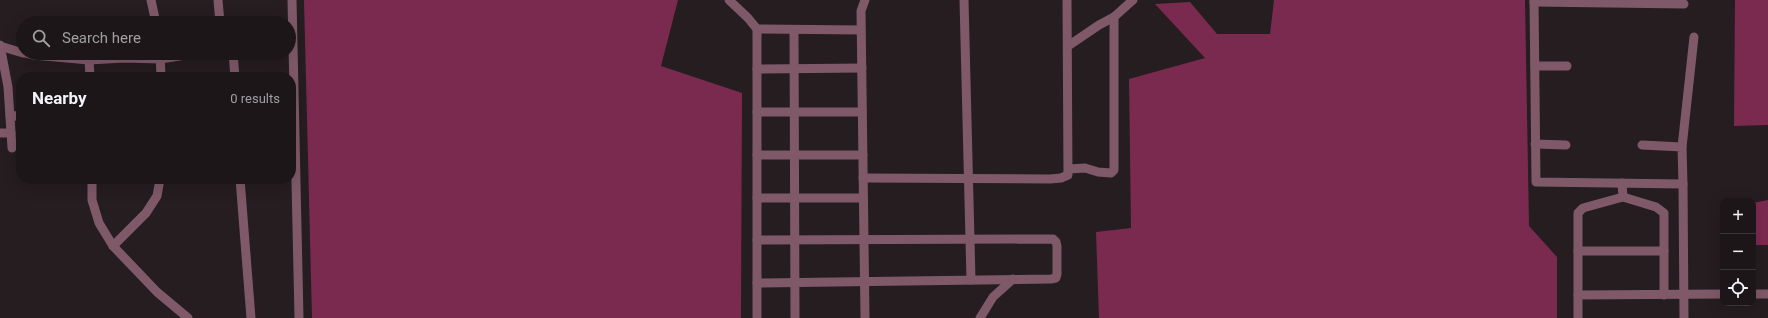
<!DOCTYPE html>
<meta charset="utf-8">
<style>
body{margin:0;font-family:Roboto,sans-serif;background:#251f21;color:#f1f3f6}
.controls{position:absolute;right:12px;bottom:12px;display:grid;overflow:hidden;border-radius:8px;box-shadow:0 4px 16px #0002}
.controls button{width:36px;height:36px;display:grid;place-items:center;padding:0;border:0;border-bottom:1px solid #3a3537;background:#1c1618;color:#f1f3f6;font:20px sans-serif}
.list{margin:0;padding:0;list-style:none}
h2{display:flex;justify-content:space-between;align-items:center;height:52px;margin:0;padding:0 16px;font-size:17px}
h2 small{font-size:13px;font-weight:400;color:#a09fa2}
.icon{flex:none;width:22px;height:22px;fill:none;stroke:currentColor;stroke-width:2;stroke-linecap:round;stroke-linejoin:round}
.map{position:relative;flex:none;width:1768px;height:318px;overflow:hidden}
.search{position:absolute;background:#1c1618;box-shadow:0 4px 16px #0002;left:16px;top:16px;width:280px;height:44px;display:flex;align-items:center;gap:10px;box-sizing:border-box;padding:0 14px;border-radius:22px;color:#a09fa2;font-size:15px}
.panel{position:absolute;background:#1c1618;box-shadow:0 4px 16px #0002;left:16px;top:72px;width:280px;height:112px;border-radius:16px}
.map>svg:first-child{display:block}
</style>
<div class="map">
<svg width="1768" height="318" viewBox="0 0 1768 318">
<rect width="100%" height="100%" fill="#251d20"/>
<g fill="#7b2a4f">
<polygon points="304,0 678,0 661,66 742,93 741,318 312,318"/>
<polygon points="1274,0 1525,0 1529,226 1557,257 1557,318 1099,318 1096,232 1131,228 1129,79 1205,58 1155,4 1190,2 1217,34 1270,34"/>
<polygon points="1735,0 1768,0 1768,125 1734,126"/>
<polygon points="1768,200 1768,245 1753,245 1753,203"/>
</g>
<g fill="none" stroke-linecap="round" stroke-linejoin="round">
<g stroke="#7f5968" stroke-width="9">
<polyline points="151,0 156,23"/>
<polyline points="218,0 220,23"/>
<polyline points="292,0 299,318"/>
<polyline points="729,0 748,18 757,29 757,318"/>
<polyline points="865,0 861,11 865,318"/>
<polyline points="964,0 971,280"/>
<polyline points="1534,0 1536,182 1683,184 1684,318"/>
<polyline points="1534,2 1684,4"/>
<polyline points="757,29 861,30"/>
<polyline points="794,30 795,318"/>
<polyline points="0,45 8,87 12,148"/>
<polyline points="0,46 23,53"/>
<polyline points="1068,46 1099,25 1114,17 1133,0"/>
<polyline points="25,53 33,55 89,60 124,58 161,59 197,53"/>
<polyline points="160,53 161,77"/>
<polyline points="233,53 235,77"/>
<polyline points="89,60 90,77"/>
<polyline points="1535,66 1567,66"/>
<polyline points="757,69 862,68"/>
<polyline points="757,112 862,112"/>
<polyline points="10,115 21,117"/>
<polyline points="0,133 11,133"/>
<polyline points="1535,144 1566,145"/>
<polyline points="1642,145 1682,147 1683,184"/>
<polyline points="1682,147 1694,37"/>
<polyline points="757,155 863,155"/>
<polyline points="1069,169 1085,168 1098,172 1111,173 1114,170 1114,17"/>
<polyline points="863,178 1050,179 1061,178 1068,175 1067,0"/>
<polyline points="92,179 92,200 99,223 113,246 157,292 188,318"/>
<polyline points="240,179 251,318"/>
<polyline points="1622,183 1623,197 1656,207 1664,213 1664,295"/>
<polyline points="757,198 863,198"/>
<polyline points="113,246 146,213 157,196 160,179"/>
<polyline points="1578,251 1664,251"/>
<polyline points="757,283 1051,279 1056,278 1057,274 1057,246 1056,242 1053,239 757,240"/>
<polyline points="1753,294 1768,294"/>
<polyline points="1578,295 1578,213 1583,208 1623,197"/>
<polyline points="980,318 993,297 1013,279"/>
<polyline points="1578,318 1578,295 1723,294"/>
</g>
</g>
</svg>
<div class="controls">
<button>+</button>
<button>−</button>
<button><svg class="icon" aria-label="locate" viewBox="0 0 24 24"><circle cx="12" cy="12" r="6"/><path d="M12 2v4M12 18v4M2 12h4M18 12h4"/></svg></button>
</div>
<div class="search"><svg class="icon" aria-label="search" viewBox="0 0 24 24"><circle cx="10" cy="10" r="6"/><path d="M15 15l6 6"/></svg>Search here</div>
<section class="panel">
<h2>Nearby<small>0 results</small></h2>
<ul class="list">
</ul>
</section>
</div>
